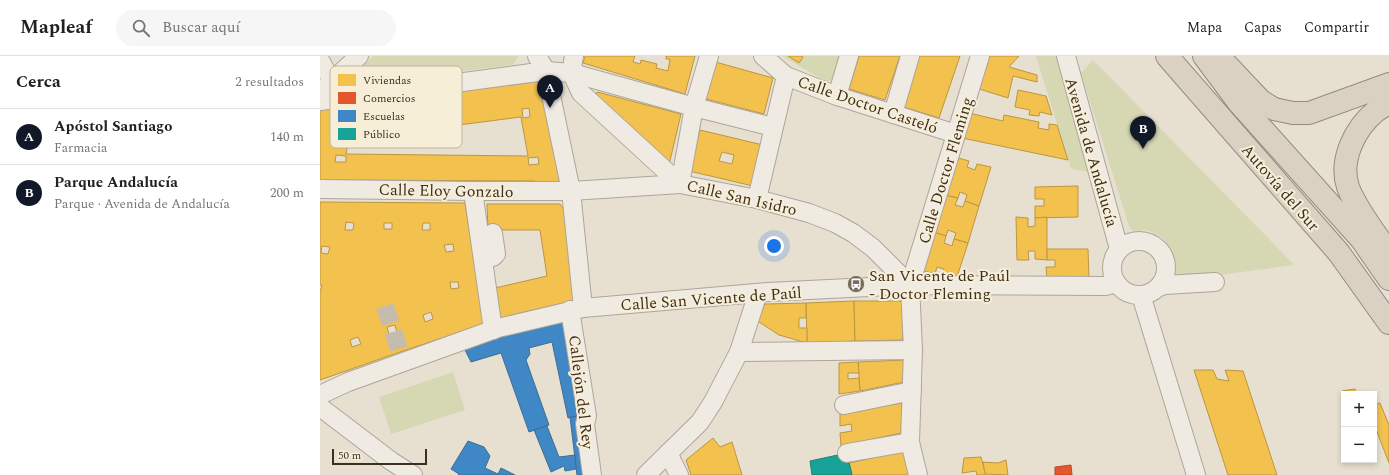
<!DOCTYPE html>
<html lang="es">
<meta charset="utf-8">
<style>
body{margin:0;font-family:Spectral,serif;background:#f6f6f6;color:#202124}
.controls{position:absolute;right:12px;bottom:12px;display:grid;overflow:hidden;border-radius:0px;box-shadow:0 2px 6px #0003}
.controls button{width:36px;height:36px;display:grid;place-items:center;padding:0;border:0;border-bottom:1px solid #e0e0e0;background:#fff;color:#202124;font:20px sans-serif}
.scale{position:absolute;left:12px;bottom:10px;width:95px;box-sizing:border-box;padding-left:4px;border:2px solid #3d2e20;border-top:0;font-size:11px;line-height:14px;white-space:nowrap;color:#3d2e20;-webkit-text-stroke:3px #f7eed8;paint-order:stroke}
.you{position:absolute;left:454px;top:190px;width:14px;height:14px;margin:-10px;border:3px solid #fff;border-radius:50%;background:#1a73e8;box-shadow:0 0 0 6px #1a73e833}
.badge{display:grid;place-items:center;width:26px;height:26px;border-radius:50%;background:#111827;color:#fff;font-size:13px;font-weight:700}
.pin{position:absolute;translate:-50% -33px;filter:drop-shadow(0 1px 2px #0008)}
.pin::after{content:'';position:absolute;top:21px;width:14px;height:12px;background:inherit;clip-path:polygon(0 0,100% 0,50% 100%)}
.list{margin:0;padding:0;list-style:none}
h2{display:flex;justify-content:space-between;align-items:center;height:52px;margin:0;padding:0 16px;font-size:17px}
h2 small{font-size:13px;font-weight:400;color:#757577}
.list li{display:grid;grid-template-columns:26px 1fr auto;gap:12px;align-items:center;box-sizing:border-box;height:56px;padding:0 16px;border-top:1px solid #e0e0e0}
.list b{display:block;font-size:15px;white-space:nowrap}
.list p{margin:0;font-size:13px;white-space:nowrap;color:#757577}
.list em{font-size:13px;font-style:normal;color:#757577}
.icon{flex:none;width:22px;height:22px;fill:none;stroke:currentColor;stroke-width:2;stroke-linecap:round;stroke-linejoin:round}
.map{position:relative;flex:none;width:1069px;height:419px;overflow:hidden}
header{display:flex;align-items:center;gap:24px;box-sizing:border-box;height:56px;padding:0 20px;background:#fff;border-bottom:1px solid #e0e0e0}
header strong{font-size:19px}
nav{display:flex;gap:22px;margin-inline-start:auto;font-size:14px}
.search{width:280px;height:36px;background:#f6f6f6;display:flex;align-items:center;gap:10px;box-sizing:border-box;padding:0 14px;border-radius:22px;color:#757577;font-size:15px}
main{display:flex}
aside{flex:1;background:#fff}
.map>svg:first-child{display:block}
</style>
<header>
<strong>Mapleaf</strong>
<div class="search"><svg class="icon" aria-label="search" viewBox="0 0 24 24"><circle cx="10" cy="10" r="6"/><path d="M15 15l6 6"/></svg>Buscar aquí</div>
<nav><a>Mapa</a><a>Capas</a><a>Compartir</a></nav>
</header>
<main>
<aside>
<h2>Cerca<small>2 resultados</small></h2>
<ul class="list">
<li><span class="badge">A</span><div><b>Apóstol Santiago</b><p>Farmacia</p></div><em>140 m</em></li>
<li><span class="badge">B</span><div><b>Parque Andalucía</b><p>Parque · Avenida de Andalucía</p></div><em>200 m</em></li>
</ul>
</aside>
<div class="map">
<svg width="1069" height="419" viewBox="0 0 1069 419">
<rect width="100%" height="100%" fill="#e7e0d1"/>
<g fill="#d6d7b3">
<polygon points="53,0 198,0 198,1 193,9 34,28 30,23"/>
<polygon points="462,0 521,0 513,23 507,26"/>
<polygon points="716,0 741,0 776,117 751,113"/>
<path d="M773 4 954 188 974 209 861 224 855 222C854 203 852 181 829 175 824 174 818 175 813 175L809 170 761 17Z"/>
<polygon points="133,316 145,354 71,378 59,341"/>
</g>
<g fill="#f2c14e" stroke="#bc9540" fill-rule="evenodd">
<polygon points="265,0 315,0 313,6 320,8 321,4 337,8 336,12 348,15 350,3 346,3 346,0 375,0 365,38 263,7"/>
<polygon points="468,0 482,0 483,1 479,7"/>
<polygon points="539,0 580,0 565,44 529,33"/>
<polygon points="596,0 640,0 619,62 580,50"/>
<polygon points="667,0 699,0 689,11 717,19 717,26 693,20 688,42 656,32"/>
<polygon points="392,5 453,22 444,58 382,42"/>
<path d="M223 20 244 128H215V125L15 124 0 126V50ZM209 52 210 61 203 62 202 53ZM201 61 208 100 26 98 29 83ZM13 68H19L20 73 17 76 12 74ZM16 99 26 100V106H15ZM218 101 219 108 209 109 208 102Z"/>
<polygon points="698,34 726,40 732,59 720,56 719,60 709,59 710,54 695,51"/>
<polygon points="277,36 361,58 349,109 275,44"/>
<polygon points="649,57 683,65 684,59 719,66 718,72 729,74 729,68 737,69 748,104 642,82"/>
<path d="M380 74 443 89 433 130 369 115ZM402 96 414 99 412 108 399 105Z"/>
<polygon points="635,101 649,105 647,111 655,114 657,108 671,111 659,150 645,145 647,139 640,136 638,142 624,139"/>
<polygon points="758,130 758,161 715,162 715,150 724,150 724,143 715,143 715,131"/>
<polygon points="624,139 638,142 635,149 643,151 645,145 659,150 648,187 634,183 636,177 628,174 626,180 613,176"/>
<path d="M0 146 145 147 164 268 80 296 0 324V236L2 229H0ZM26 166 34 167 33 174H25ZM64 167H72V173H64ZM103 167H110V174H102ZM133 188 134 195 126 196 124 189ZM2 190 10 191 8 198 1 197ZM130 226H138L139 232 131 233ZM111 256 113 263 105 266 103 259ZM75 269 77 276 69 279 67 271ZM38 281 41 288 32 291 30 284Z"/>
<polygon points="167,148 240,148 247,158 256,235 252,245 181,262 175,232 227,220 220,174 168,174"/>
<polygon points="696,161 708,162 708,171 715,170 715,162 727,161 727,204 715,203 715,195 708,195 709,204 697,204"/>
<polygon points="613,176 626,180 624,187 632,190 634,183 648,187 636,224 622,220 624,213 617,211 615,218 601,214"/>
<polygon points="727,193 768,193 769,223 727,224 726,211 735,211 735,204 727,204"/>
<polygon points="534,245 535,285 487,287 486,247"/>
<polygon points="534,245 582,245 583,284 535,285"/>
<polygon points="486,247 486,262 479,262 479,272 487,272 487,287 459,279 436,264 445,248"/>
<polygon points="584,304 584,326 540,335 538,306"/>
<polygon points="538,306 539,317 528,317 528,323 539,322 540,335 519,338 519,307"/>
<polygon points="874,314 893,314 897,323 909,325 905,314 923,315 957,419 908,419"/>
<polygon points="1035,333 1036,338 1024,338 1024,351 1022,335"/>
<polygon points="582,347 581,377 521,390 520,377 532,375 531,368 520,370 520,357"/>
<polygon points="1060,347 1069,369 1069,407 1054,368 1054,349"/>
<polygon points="393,382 400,391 412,386 422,419 371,419 366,404"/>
<polygon points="584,395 590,419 532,419 529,407"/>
<polygon points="661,401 666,419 657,419 656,415 642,417 644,402"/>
<polygon points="686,404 688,419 665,418 663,406 678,407"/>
</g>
<polygon fill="#e4572e" stroke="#b24b2a" points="751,409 752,419 735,419 735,411"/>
<g fill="#3f88c5" stroke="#3e6d94">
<polygon points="243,266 264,359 248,362 232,286 209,292 210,298 206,304 229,369 209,376 181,297 151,306 144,292 163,284"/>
<polygon points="261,360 268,419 257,419 250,361"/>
<polygon points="227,370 239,401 255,399 256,413 245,415 244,410 231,416 214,374"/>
<polygon points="148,385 164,391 170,400 165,412 178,418 181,412 195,419 138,419 139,418 131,413"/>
</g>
<polygon fill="#17a398" stroke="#228074" points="527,397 532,419 492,419 490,405"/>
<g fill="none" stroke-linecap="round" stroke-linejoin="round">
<polyline stroke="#c5bcae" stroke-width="18" stroke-dasharray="18 9" stroke-linecap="butt" points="65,250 80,296"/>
<defs>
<g id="minor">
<polyline points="217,0 226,15 251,135 263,252"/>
<path d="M254 0C250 17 254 22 261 37L360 128 437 143 489 157 515 167 533 177 553 192 590 229"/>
<polyline points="443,0 466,20 517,40 636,78"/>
<polyline points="746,0 799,193"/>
<polyline points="0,4 6,15 20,32"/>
<polyline points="0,36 39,0"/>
<polyline points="517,40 529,0"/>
<polyline points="0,45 226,15 252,17 374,51 453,71"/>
<polyline points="573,58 590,0"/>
<polyline points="360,128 374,51 389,0"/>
<polyline points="0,133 153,135 251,135 360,128"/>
<polyline points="153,135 173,274"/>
<polyline points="437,143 466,20"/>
<circle cx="819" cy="212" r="27"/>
<polyline points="163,203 173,201 176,198 173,177"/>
<polyline points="839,231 845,229 895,226"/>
<polyline points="821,239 876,419"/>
<polyline points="250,254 267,360 265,368 272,419"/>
<polyline points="419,296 593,294"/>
<polyline points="0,339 28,326 178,272 263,252 448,236 590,229 786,230 796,227"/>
<polyline points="524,349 592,335"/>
<polyline points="0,351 71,405 93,419"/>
<polyline points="348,397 359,419"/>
<polyline points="527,397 590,386"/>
<polyline points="326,419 380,366 393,346 419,296 438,237"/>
<polyline points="598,419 590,386 593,294 590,229 660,0"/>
</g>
<g id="highway">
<polyline points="847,0 1019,197 1069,267"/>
<polyline points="884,0 919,47 1042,184 1069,223"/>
<polyline points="905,7 941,45 954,53 973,57 989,57 1069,28"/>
<path d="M1069 47C1065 49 1060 52 1056 55 1035 72 1019 104 1028 131 1036 153 1056 178 1069 197"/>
</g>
</defs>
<use href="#minor" stroke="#ada599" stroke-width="20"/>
<use href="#highway" stroke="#928b80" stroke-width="24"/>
<use href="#minor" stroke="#efebe3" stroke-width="18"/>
<use href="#highway" stroke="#dad1c2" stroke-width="22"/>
</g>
<defs>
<symbol id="bus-disc" viewBox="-11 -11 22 22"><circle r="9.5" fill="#786c5e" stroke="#f7eed8"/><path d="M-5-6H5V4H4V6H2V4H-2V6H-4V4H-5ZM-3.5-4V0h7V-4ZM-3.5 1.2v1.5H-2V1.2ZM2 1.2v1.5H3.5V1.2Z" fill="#fff"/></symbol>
</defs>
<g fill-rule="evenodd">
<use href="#bus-disc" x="526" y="218" width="20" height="20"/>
</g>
<g text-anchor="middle" stroke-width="4" stroke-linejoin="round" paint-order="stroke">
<g font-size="16" fill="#3d2e20" stroke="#f7eed8">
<text transform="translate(548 48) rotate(19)" y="6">Calle Doctor Casteló</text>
<text transform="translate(772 96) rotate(74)" y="6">Avenida de Andalucía</text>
<text transform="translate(625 114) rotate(-73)" y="6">Calle Doctor Fleming</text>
<text transform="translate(961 131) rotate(49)" y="6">Autovía del Sur</text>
<text transform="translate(126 134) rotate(1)" y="6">Calle Eloy Gonzalo</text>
<text transform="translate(422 141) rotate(13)" y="6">Calle San Isidro</text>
<text transform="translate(391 242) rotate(-4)" y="6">Calle San Vicente de Paúl</text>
<text transform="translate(262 336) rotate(83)" y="6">Callejón del Rey</text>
</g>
<g font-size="16" fill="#3d2e20" stroke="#f7eed8" text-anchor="start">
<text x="549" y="225">San Vicente de Paúl<tspan x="549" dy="18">- Doctor Fleming</tspan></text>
</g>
</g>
<rect x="10" y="10" width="132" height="82" rx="6" fill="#f7eed8" stroke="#bfb4a1" stroke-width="1"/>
<rect x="18" y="18" width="18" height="12" fill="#f2c14e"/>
<rect x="18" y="36" width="18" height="12" fill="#e4572e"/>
<rect x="18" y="54" width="18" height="12" fill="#3f88c5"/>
<rect x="18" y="72" width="18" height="12" fill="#17a398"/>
<g font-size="11" fill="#3d2e20">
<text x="43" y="28">Viviendas</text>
<text x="43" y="46">Comercios</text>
<text x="43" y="64">Escuelas</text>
<text x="43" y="82">Público</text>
</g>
</svg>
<div class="controls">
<button>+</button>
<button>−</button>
</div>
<div class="scale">50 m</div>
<div class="you"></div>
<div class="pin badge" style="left:230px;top:52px">A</div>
<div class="pin badge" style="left:823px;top:93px">B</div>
</div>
</main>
